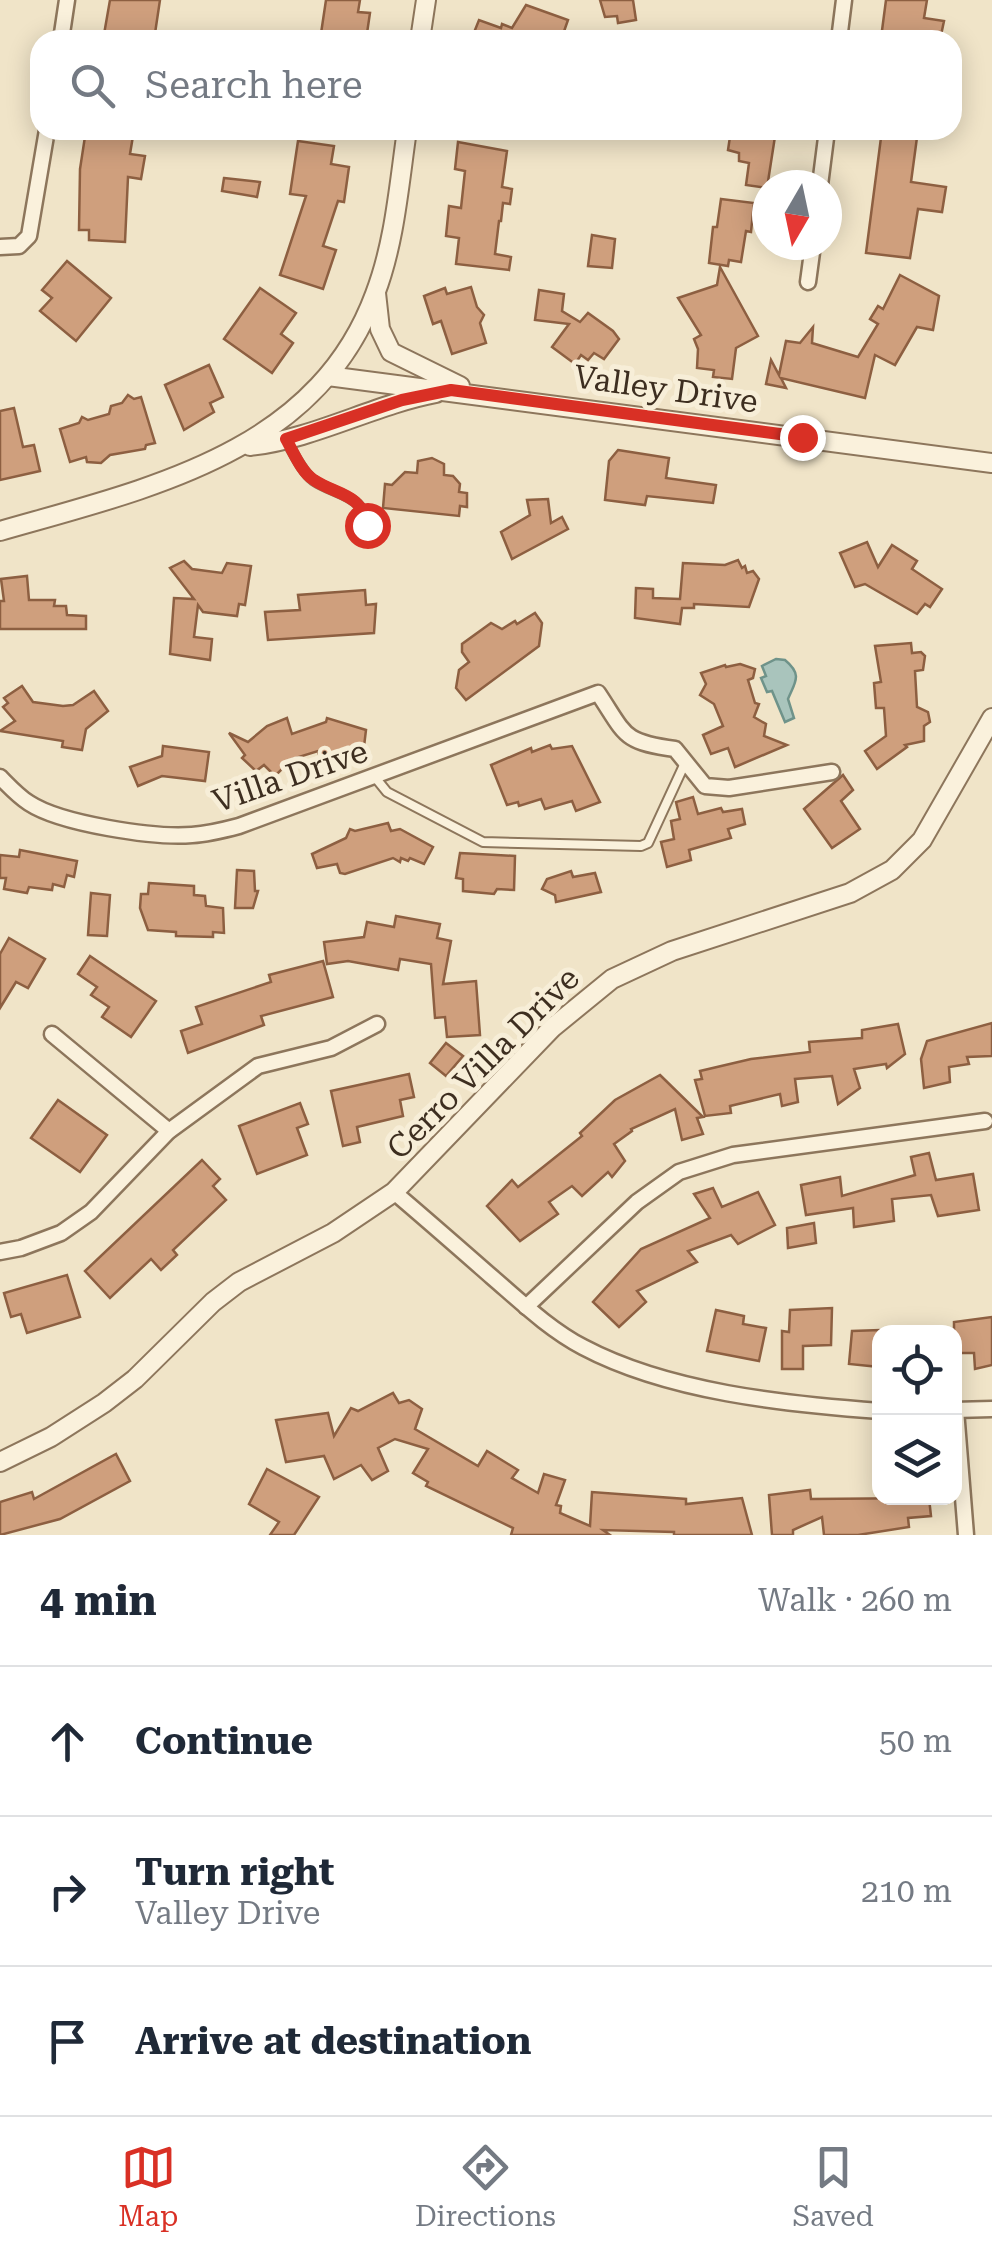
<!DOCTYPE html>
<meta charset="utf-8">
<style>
body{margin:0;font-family:"Roboto Serif",serif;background:#f2f2f3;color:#1f2937}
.controls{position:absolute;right:30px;bottom:30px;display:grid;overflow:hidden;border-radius:20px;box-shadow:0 5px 25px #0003}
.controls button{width:90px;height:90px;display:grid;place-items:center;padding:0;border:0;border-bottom:2px solid #e0e1e3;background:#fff;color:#1f2937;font:50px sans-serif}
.compass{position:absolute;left:752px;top:170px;width:90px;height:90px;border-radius:50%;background:#fff;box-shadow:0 5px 25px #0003;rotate:189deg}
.stop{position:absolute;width:30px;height:30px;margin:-22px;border:8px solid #d93025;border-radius:50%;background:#fff}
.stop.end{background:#d93025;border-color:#fff;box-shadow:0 2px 10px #0008}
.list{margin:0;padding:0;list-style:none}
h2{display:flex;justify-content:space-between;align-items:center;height:130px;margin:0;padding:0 40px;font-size:42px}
h2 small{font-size:32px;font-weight:400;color:#747a83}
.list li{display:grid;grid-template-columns:65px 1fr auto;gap:30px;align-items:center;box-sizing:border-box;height:150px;padding:0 40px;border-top:2px solid #e0e1e3}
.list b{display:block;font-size:38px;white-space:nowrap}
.list p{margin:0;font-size:32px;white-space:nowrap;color:#747a83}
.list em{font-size:32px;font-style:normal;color:#747a83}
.icon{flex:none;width:55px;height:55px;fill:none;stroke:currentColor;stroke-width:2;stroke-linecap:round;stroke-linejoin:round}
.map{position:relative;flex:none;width:992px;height:1535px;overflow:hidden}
.search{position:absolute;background:#fff;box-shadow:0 5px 25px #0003;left:30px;right:30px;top:30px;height:110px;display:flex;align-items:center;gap:25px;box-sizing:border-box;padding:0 35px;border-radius:30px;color:#747a83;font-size:38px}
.sheet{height:580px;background:#fff}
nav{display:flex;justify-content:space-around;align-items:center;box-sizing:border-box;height:140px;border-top:2px solid #e0e1e3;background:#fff;font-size:28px;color:#747a83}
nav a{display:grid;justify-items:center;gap:5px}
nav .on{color:#d93025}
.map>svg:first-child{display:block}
</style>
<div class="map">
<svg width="992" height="1535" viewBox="0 0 992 1535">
<rect width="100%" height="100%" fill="#f0e4c8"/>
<path fill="#a9c4bc" stroke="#6f938a" stroke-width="2.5" d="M776 659 785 660C803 675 795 682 788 699L794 718 785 722 772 691 767 692 761 678 766 676 762 666Z"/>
<g fill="#cf9f7d" stroke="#8d5f41" stroke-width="2.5">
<polygon points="110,0 160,0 154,40 103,40"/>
<polygon points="326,0 360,0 358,12 370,13 366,40 320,40"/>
<polygon points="600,0 633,0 636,20 618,23 617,16 605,17"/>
<polygon points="886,0 927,0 924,18 944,21 940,40 881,38"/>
<polygon points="526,5 568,20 561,40 471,40 479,20 501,28 502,24 512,28"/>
<polygon points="86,130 134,130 130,154 145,156 141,179 128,177 125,242 89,240 89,230 79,230 80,169"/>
<polygon points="731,130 776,130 767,188 746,185 749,163 739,161 739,153 728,150"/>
<polygon points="882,130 918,130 911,182 946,187 942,212 918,209 910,258 866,253"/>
<polygon points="298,141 334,146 331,164 349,167 344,202 338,201 323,246 336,250 323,289 280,275 306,196 290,194"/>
<polygon points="458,142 507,151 502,187 512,189 510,204 503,203 501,221 499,221 495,254 511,257 509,270 456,264 459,238 446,236 449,206 461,208 465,171 455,169"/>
<polygon points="224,178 260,182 257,197 222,191"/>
<polygon points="721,199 754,203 751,232 746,231 741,262 729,260 728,266 709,263 713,227 717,227"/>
<polygon points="592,235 615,239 612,268 588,266"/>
<polygon points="67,261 111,298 76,341 40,311 52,298 42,290"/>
<polygon points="720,267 758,336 736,348 732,379 713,377 714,370 697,368 698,349 694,339 701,335 678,298 717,285"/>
<polygon points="900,275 939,296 933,330 917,327 895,365 875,355 865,398 781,378 786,388 766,384 771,360 779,375 786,341 800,343 813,327 812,343 858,357 878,324 870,319 878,306 883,309"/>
<polygon points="471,287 477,307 484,315 480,323 486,343 452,354 441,321 433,324 424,296 445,288 447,294"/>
<polygon points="260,288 296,313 281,334 293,343 272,373 224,339"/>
<polygon points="539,290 564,294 562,311 580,322 588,313 613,331 619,339 604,359 594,353 588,360 581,355 575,364 552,347 569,324 535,320"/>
<polygon points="209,365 223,397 210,403 214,412 184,430 165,385"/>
<polygon points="128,395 134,399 141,397 155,443 146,445 145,449 110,455 101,463 87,462 86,457 70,462 60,429 79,423 82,417 88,420 109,414 111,406 122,403"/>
<polygon points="14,408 23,447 34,445 40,471 0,480 0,411"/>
<polygon points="618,450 669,458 666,478 716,485 713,503 647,496 645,505 605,500 609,461"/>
<polygon points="432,458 444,464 444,475 453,476 460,484 459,492 467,493 467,507 460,506 459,516 383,508 385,484 392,485 405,472 417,473 418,461"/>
<polygon points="548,499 551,523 562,517 568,529 512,559 501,532 530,515 527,500"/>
<polygon points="867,542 878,567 892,545 917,561 912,569 942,589 930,607 925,604 917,614 865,584 855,587 840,553"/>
<polygon points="738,560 742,568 745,566 747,573 753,571 759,579 749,607 694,604 694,608 682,608 680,624 635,618 636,588 653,589 653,598 680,599 683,563 725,565"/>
<polygon points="184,561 192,569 222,573 227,563 251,566 245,605 239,604 237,616 203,612 198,605 194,637 212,639 210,660 170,654 174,598 194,599 170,568"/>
<polygon points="27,576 29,600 55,600 54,606 66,606 67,615 86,616 86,629 0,629 0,601 4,601 1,579"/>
<polygon points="365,590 366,605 376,604 374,633 268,640 265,612 300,610 298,595"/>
<polygon points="535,613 542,623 539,646 466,700 456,688 459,670 469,662 462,652 462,644 491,623 502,629 515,621 517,624"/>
<polygon points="911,643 912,653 921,652 925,656 923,670 915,671 917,707 928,712 930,722 924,726 924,741 905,745 907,747 877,769 865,751 886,736 884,708 876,708 874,683 881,682 875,646"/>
<polygon points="740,664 755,669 753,678 748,680 755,703 759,704 754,717 766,724 764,736 787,745 735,767 728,748 711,754 703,735 723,726 714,704 700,695 706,684 701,673 725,665 726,667"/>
<polygon points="22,686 33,702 63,706 73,705 94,691 108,711 86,729 82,750 62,747 63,741 0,731 15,721 3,707 8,703 4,698"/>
<polygon points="287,718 292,734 326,722 327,718 366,730 363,755 337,753 320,758 318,751 292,759 275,776 264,765 256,771 242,758 245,755 229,733 248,742 267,726"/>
<polygon points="550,745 552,749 572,746 600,802 576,811 572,801 545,809 541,799 519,806 518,802 507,805 491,765 531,748 532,752"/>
<polygon points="163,746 209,752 205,781 162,776 138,786 130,767 162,756"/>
<polygon points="843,775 853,790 841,801 860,829 832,848 804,809"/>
<polygon points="693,797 698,814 721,808 723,812 742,809 745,824 728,829 731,838 689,850 691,860 667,867 661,842 674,839 671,821 680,819 676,802"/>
<polygon points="388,823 391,831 400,829 433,847 424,864 410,858 408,861 401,858 400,862 393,858 345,874 340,873 337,864 317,868 312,854 346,838 350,829 355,831"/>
<polygon points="20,850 77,861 74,877 67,875 64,887 53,884 52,890 29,887 27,893 4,889 6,878 0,878 0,855 19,857"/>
<polygon points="460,853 515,856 514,890 497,889 494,894 463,891 463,879 456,878"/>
<polygon points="237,870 254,871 255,891 258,891 253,908 235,908"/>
<polygon points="571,871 573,877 595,873 601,892 556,902 555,895 542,889 547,879"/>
<polygon points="149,883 194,886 194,895 205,896 206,906 223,908 224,933 213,932 213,937 176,936 176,932 148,930 140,908 141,894 148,894"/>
<polygon points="91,893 110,895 107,936 88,935"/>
<polygon points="396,916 440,924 437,938 451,941 443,984 476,981 480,1035 447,1037 445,1017 435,1018 431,964 400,959 398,970 348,961 327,964 324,942 364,937 367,922 394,927"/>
<polygon points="9,938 45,959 28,988 16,982 0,1008 0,954"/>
<polygon points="90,956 156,1001 131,1037 102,1017 109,1007 91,995 97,987 78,974"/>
<polygon points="323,961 333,997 261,1016 264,1025 188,1053 181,1031 202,1024 196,1007 271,982 269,975"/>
<polygon points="992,1023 992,1056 967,1057 969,1064 949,1067 950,1082 924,1088 921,1059 927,1041"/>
<polygon points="898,1024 905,1054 887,1068 886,1064 854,1069 860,1088 838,1104 832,1076 795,1079 798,1102 782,1106 780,1094 730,1106 731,1113 705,1116 695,1080 702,1079 700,1071 751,1059 810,1052 809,1042 862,1038 862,1030"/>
<polygon points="446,1043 463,1056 446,1076 430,1063"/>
<polygon points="409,1074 414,1097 400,1100 403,1116 357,1127 360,1142 343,1146 331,1091"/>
<polygon points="660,1075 703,1117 697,1118 703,1134 682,1140 675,1109 631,1129 632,1131 614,1144 625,1161 612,1177 608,1172 582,1196 572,1186 549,1202 558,1214 520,1241 487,1206 512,1180 518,1187 582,1136 580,1133 615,1100"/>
<polygon points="58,1100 107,1135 80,1172 31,1138"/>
<polygon points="300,1103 308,1124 297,1128 307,1155 257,1174 239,1126"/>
<polygon points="929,1153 936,1180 973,1174 979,1210 938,1216 931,1195 892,1199 894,1221 854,1227 853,1208 806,1215 801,1185 840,1177 842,1196 915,1175 911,1157"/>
<polygon points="202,1160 220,1179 213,1186 226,1200 173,1250 177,1255 161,1270 151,1259 110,1298 85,1271"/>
<polygon points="713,1188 722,1207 758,1192 775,1225 738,1244 731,1235 688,1251 697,1262 637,1291 646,1302 619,1327 593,1302 641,1249 710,1218 694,1194"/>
<polygon points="814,1223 816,1243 788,1248 787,1228"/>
<polygon points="67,1275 80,1317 27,1333 21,1314 11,1317 4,1293"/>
<polygon points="832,1308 831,1345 803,1346 803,1369 782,1369 782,1331 789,1332 790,1310"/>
<polygon points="716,1310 744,1316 743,1324 766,1328 759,1361 707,1351"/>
<polygon points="992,1317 992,1365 975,1369 974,1353 954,1353 954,1322"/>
<polygon points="880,1330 880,1367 849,1364 852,1331"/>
<polygon points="393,1393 399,1403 409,1400 422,1409 415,1429 478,1466 487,1451 518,1470 512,1478 538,1493 544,1474 565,1480 556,1505 561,1506 560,1513 590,1526 592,1492 686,1499 686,1504 742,1498 752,1535 674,1535 674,1532 603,1530 610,1535 511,1535 513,1528 426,1486 428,1482 413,1473 428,1449 395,1439 378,1448 388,1471 372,1480 361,1465 334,1479 324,1456 286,1462 276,1420 328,1413 334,1436 351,1408 358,1411"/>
<polygon points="116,1454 130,1481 60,1519 0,1535 0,1502 32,1492 34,1499"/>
<polygon points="267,1469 319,1497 294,1535 270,1535 279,1522 249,1504"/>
<polygon points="810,1490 811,1499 929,1498 931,1516 908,1518 909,1527 858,1535 824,1535 822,1517 793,1530 793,1535 772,1535 769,1495"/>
</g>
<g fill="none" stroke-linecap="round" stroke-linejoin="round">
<defs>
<g id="service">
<path d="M285 439C293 451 301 471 313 480 336 496 369 494 366 532"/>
<polyline points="374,776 387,792 483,842 641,846 648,843 685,763"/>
</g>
<g id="minor">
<polyline points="61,40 67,0"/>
<polyline points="839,40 844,0"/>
<polyline points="820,185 827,130"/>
<polyline points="0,247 19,246 29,236 47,130"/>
<polyline points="808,282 813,245"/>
<path d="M0 777C9 786 18 796 29 803 61 824 154 838 192 835 208 834 224 830 239 826L598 693C626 735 622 742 675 749L705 786 729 788 832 772"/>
<polyline points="52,1034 169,1131"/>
<path d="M394 1192C427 1220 460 1249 492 1277 521 1302 549 1329 583 1347 668 1392 784 1404 880 1411"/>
<polyline points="0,1252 21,1248 61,1233 91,1212 169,1131 258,1066 331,1048 377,1024"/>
<polyline points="526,1307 637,1202 679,1172 733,1155 985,1121"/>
<polyline points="954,1410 992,1409"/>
<polyline points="956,1410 966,1535"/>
</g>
<g id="tertiary">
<polyline points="420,40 426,0"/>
<polyline points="376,293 380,329 391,352 460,386"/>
<polyline points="328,376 992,463"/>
<path d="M250 446C314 439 373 405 436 393"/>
<path d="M0 531C146 489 316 454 375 294 395 242 399 184 407 130"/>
<polyline points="0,1462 51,1437 104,1403 135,1379 213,1302 239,1282 333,1233 394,1192 552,1028 612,979 672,951 850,893 892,870 922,840 992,718"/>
</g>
</defs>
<use href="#service" stroke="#8d765c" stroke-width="12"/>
<use href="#minor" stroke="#8d765c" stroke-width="19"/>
<use href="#tertiary" stroke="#8d765c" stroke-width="22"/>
<use href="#service" stroke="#faf1dc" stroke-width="8"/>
<use href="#minor" stroke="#faf1dc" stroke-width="14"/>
<use href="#tertiary" stroke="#faf1dc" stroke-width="18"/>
</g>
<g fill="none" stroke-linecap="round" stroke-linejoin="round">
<path stroke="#d93025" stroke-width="12" d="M367 525C362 493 336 495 314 480 301 472 293 451 286 439L402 400 451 390 802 437"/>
</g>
<g text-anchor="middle" stroke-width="10" stroke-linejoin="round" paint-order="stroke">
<g font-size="32" fill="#3d2e20" stroke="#f7eed8">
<text transform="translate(666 389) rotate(8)" y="11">Valley Drive</text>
<text transform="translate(290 776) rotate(-19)" y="11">Villa Drive</text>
<text transform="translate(483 1063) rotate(-45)" y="11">Cerro Villa Drive</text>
</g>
</g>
</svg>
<div class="controls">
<button><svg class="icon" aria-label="locate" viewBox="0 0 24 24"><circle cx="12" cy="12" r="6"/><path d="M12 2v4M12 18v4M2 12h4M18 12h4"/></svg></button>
<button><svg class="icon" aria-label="layers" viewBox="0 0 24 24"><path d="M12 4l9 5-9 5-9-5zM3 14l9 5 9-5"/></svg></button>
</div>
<svg class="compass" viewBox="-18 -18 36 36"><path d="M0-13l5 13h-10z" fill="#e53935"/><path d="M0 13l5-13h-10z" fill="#747a83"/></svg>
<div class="stop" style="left:367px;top:525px"></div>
<div class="stop end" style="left:802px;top:437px"></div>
<div class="search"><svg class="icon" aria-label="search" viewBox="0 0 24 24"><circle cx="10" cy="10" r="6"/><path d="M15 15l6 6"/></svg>Search here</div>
</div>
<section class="sheet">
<h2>4 min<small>Walk · 260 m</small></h2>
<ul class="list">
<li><svg class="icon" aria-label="ahead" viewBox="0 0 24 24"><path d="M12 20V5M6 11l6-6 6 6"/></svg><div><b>Continue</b></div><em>50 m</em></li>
<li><svg class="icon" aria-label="right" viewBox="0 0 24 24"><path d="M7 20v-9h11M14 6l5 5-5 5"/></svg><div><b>Turn right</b><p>Valley Drive</p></div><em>210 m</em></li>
<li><svg class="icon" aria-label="arrive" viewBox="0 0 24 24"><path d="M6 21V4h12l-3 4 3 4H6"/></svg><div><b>Arrive at destination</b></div></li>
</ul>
</section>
<nav>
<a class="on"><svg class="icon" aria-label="map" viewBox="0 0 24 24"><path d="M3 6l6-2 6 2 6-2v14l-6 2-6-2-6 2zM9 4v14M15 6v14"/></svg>Map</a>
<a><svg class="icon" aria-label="directions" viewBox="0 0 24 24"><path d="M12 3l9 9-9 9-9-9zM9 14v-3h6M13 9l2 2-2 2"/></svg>Directions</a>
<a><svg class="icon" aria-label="saved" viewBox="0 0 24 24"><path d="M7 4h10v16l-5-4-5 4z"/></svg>Saved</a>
</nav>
